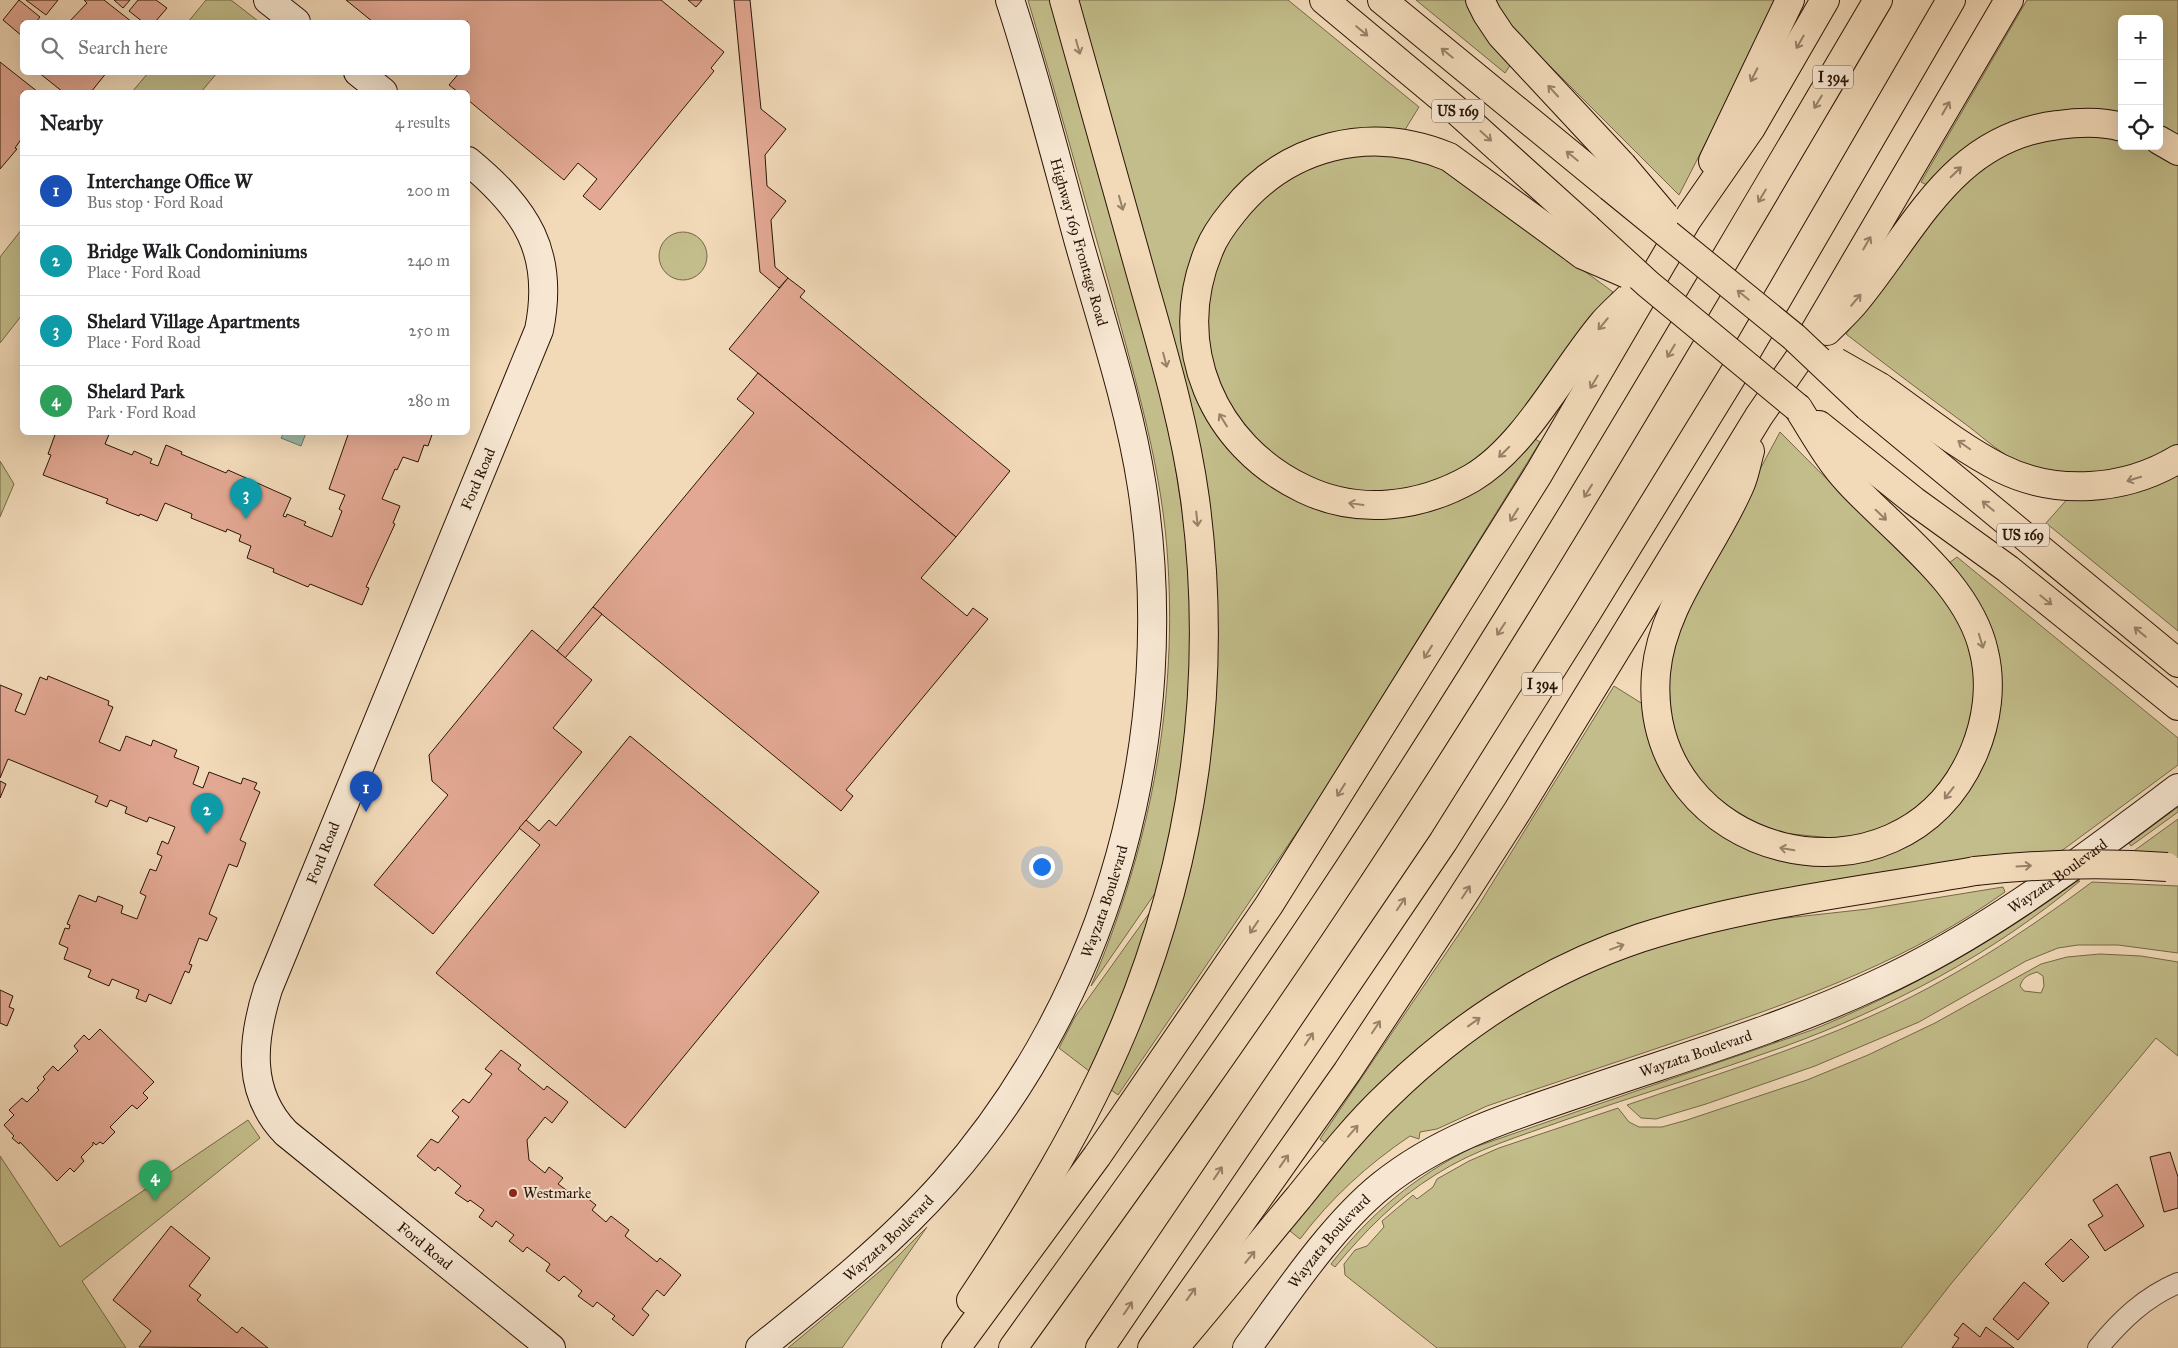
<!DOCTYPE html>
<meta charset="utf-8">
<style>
body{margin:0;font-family:"IM FELL Great Primer",serif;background:#f2f2f2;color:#202124}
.controls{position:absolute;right:15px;top:15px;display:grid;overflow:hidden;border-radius:8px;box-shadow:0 5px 20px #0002}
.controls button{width:45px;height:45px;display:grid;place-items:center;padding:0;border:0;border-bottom:1px solid #e0e0e0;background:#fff;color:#202124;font:25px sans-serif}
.you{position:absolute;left:1041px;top:866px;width:18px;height:18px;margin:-12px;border:4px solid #fff;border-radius:50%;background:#1a73e8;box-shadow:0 0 0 8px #1a73e833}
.badge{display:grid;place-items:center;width:32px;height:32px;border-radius:50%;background:#8f2418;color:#fff;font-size:16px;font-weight:700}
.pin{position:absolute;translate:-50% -41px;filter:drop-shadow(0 1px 2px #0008)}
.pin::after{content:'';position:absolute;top:26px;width:18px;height:15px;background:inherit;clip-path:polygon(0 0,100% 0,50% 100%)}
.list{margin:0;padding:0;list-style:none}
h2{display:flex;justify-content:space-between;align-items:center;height:65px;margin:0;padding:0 20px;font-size:21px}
h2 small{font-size:16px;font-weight:400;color:#757577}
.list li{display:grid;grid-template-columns:32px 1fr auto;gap:15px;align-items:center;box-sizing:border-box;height:70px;padding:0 20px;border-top:1px solid #e0e0e0}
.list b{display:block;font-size:19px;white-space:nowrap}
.list p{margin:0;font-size:16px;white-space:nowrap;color:#757577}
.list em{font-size:16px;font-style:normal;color:#757577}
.icon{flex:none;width:28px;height:28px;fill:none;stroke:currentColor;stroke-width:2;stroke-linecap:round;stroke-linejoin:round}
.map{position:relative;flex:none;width:2178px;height:1348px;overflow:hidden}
.search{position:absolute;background:#fff;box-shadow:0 5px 20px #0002;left:20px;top:20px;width:450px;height:55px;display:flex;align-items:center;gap:12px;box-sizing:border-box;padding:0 18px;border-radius:8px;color:#757577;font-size:19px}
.panel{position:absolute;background:#fff;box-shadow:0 5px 20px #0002;left:20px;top:90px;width:450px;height:345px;border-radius:8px}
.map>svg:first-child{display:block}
</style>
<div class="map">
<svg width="2178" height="1348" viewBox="0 0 2178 1348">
<rect width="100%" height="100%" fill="#f2dab9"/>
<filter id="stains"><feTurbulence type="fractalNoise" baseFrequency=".004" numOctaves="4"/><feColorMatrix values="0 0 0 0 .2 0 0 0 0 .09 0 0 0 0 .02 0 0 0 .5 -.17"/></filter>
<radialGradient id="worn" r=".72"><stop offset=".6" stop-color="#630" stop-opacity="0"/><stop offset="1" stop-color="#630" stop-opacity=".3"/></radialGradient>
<g fill="#c2bd8a" stroke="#766848" fill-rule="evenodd">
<polygon points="206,0 231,0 258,21 257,22 188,22"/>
<path d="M1028 0H1050L1147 340 1170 431 1188 551 1191 652 1188 713 1175 809 1158 889 1091 986C1148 852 1177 710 1168 564 1163 471 1136 383 1112 294 1084 196 1057 98 1028 0Z"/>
<path d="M1075 0H1288L1419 107 1403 133 1264 167 1184 325 1283 492C1317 516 1355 521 1396 516L1532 437 1540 442 1312 810 1118 1095 1106 1086 1139 1014 1213 592Z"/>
<polygon points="1416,0 1469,0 1511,64 1505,73"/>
<polygon points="1493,0 1779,0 1679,195 1510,26"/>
<path d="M2027 0H2178V137L2159 127V19H2122V115C2089 110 2060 109 2029 118L1929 186 1921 182Z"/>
<polygon points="148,73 148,72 217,73 201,92 132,92"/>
<path d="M2054 134 2122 136V146H2152L2178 161V445C2134 474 2074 482 2024 464 2004 457 1985 439 1968 426 1927 396 1886 365 1846 334L1947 197 1986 161Z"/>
<polygon points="1398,153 1439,167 1456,177 1613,292 1513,427 1489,453 1436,485 1418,490 1354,493 1298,476 1244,432 1213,375 1205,314 1215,264 1234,226 1285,177 1343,155"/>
<polygon points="22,229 22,315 0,343 0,257"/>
<circle cx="683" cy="256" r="24"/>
<polygon points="1780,432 1949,602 1958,613 1973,653 1977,692 1967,742 1937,792 1903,820 1852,840 1761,831 1699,783 1673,735 1667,661 1691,598"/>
<polygon points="0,461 14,484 0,517"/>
<polygon points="2178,470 2178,631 2046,523 2071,495"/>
<polygon points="1957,557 2178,738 2178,765 2060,852 1603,942 1328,1145 1320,1139 1480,903 1614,686 1646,706 1737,842 1776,858 1896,848 1994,723 1949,563"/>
<polygon points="2178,807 2178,812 2131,846 2129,843"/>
<polygon points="2178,819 2178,858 2131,853"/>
<path d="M2077 881H2080C1993 954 1890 1008 1783 1047 1711 1073 1637 1095 1565 1120 1521 1136 1475 1149 1435 1175 1396 1199 1364 1232 1335 1267L1331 1264C1370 1214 1415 1176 1472 1148L1812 1030C1907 991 1994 942 2077 881Z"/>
<path d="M2092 882 2178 886V953L2118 945H2078L2058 948 2026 961 1919 1022 1815 1066 1706 1104 1656 1119 1641 1118 1627 1105C1708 1077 1791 1052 1869 1017 1950 981 2022 934 2092 882Z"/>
<path d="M2003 887 2005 892C1914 957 1810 996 1705 1032 1632 1057 1559 1081 1487 1106L1437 1129 1420 1132 1419 1139 1410 1136C1367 1165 1331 1198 1300 1239L1285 1227 1376 1118 1494 1018 1631 952 1750 922 1868 909Z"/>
<polygon points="1153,908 1132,974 1089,1071 1059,1048 1075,1017"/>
<path d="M2100 954 2141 956 2178 962V1056L2156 1038 1950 1285 1901 1348H1437L1345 1275 1344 1264 1355 1250 1367 1246 1384 1227 1382 1221 1413 1195 1417 1199 1433 1187 1437 1179 1469 1161 1499 1148 1618 1108 1629 1122 1639 1127H1662L1687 1120 1807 1080 1868 1055 1935 1023 2041 964 2067 957ZM2037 972 2043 976 2044 986 2041 993 2024 991 2020 986C2023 977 2028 975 2037 972Z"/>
<polygon points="248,1120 260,1138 82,1281 126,1348 0,1348 0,1156 60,1247"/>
<polygon points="927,1227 842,1348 788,1348 897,1257"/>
</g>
<polygon fill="#9cbba9" stroke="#6e7868" points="284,433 284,432 306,433 301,446 281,438"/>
<g fill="#e3a893" stroke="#2a1407">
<polygon points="19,0 40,17 36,22 22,22 22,36 3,20"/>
<polygon points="26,0 58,0 46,15"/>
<polygon points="84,0 104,0 132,22 69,22 87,3"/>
<polygon points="114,0 130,0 123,8"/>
<polygon points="138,0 156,0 167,8 155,22 143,22 129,11"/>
<polygon points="346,0 661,0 724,52 711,68 714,71 600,210 583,196 597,179 578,163 564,180 468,100 468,92 458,92 449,85 460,72 468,72 468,22 373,22"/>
<polygon points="688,0 702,0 696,7"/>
<polygon points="734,0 750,0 761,109 786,129 765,155 767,186 786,201 771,220 775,267 788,278 779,288 760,272"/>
<polygon points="0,62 38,92 22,92 22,138 15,148 17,149 0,169"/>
<polygon points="38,72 107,72 91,92 63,92"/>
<polygon points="788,278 805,291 800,297 1010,471 956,537 729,349"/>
<polygon points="758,373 956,537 921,578 967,616 973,608 988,619 846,790 853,796 841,811 593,607 754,413 737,399"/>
<polygon points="56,432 110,432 105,444 132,455 134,451 152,459 150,463 158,466 166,445 182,452 181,454 226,473 228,470 291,498 283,516 286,517 287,514 306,522 304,525 332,537 342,511 339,509 345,495 329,489 349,432 433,432 428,446 424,445 418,462 403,457 397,470 395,469 382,499 400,506 393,523 395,524 366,587 369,588 362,605 310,584 308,587 273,572 274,569 247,558 251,546 239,541 241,535 227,529 226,532 191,518 192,514 165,503 157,521 140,514 139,516 106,503 108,499 43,475 51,455 48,454"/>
<polygon points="593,607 602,614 565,658 557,651"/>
<polygon points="532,630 592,680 553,728 582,752 433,934 374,885 448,795 432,781 429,755"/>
<polygon points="48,676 109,701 108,705 113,707 99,742 120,751 126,736 151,746 153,740 177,750 174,757 199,767 193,784 203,788 209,772 241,784 243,778 257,783 254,789 260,792 240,840 246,843 237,867 229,864 209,914 217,918 207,941 199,938 189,964 192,965 189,973 185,971 171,1004 149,994 146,1002 136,998 139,990 112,979 109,986 88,977 91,970 64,959 68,948 59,944 65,928 69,929 70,925 67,924 79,895 96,902 98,896 123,906 121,913 137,919 146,896 140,893 150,869 156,871 162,856 157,854 162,841 168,844 175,827 149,817 147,822 125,813 127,807 110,800 107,807 95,802 98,796 8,759 0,778 0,685 22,694 15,711 25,715 40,677 47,680"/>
<polygon points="630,736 819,892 625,1128 436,973 540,845 519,828 526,820 539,831 549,820 556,826"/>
<polygon points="0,781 6,784 0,798"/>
<polygon points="0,990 13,996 9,1007 14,1009 7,1026 0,1023"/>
<polygon points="100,1029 154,1082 143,1093 148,1098 137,1109 132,1105 110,1127 115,1132 103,1144 100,1142 96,1145 93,1142 93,1145 81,1157 84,1161 74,1172 70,1168 57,1181 20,1142 19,1144 12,1138 14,1136 4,1125 14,1115 9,1110 22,1098 27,1102 39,1090 37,1088 45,1079 43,1077 53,1066 58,1071 78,1051 74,1046 84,1035 89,1040"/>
<polygon points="501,1050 521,1065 518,1069 544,1090 547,1086 568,1102 552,1123 545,1117 527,1140 529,1160 545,1173 549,1167 563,1178 558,1184 577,1198 581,1193 596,1205 592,1210 606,1222 611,1216 629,1230 625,1236 657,1262 660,1258 681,1275 664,1296 657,1290 642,1309 649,1315 633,1336 612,1319 615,1316 597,1302 593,1307 578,1296 582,1291 564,1276 559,1281 546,1271 550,1264 527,1247 523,1252 509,1241 514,1235 496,1221 492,1227 479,1217 484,1210 470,1200 468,1202 455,1193 461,1186 438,1167 435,1171 417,1156 431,1139 438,1143 459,1117 452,1111 463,1099 469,1103 492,1074 485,1069"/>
<polygon points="2170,1152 2178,1177 2178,1208 2164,1212 2150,1157"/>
<polygon points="2117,1184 2144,1226 2105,1251 2088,1225 2103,1216 2093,1200"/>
<polygon points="171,1226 210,1258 189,1286 201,1295 197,1300 237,1333 242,1327 268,1348 139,1347 151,1331 113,1300"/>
<polygon points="2071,1239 2089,1257 2063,1282 2045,1264"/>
<polygon points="2024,1282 2049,1303 2018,1340 1993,1319"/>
<polygon points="1963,1323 1980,1337 1986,1327 2014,1348 1952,1348 1959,1338 1954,1335"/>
</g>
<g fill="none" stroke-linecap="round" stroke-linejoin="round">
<defs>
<path id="street" d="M2098 1348C2121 1320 2145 1297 2178 1283"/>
<g id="secondary">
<polyline points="268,0 296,22"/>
<polyline points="358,72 383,92"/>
<path id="s1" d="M468 161C526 209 555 252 539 330L268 989C252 1040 246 1092 286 1133L551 1348"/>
<path id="s2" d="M760 1348C825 1296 890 1244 945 1182 1111 994 1180 733 1142 487 1129 403 1101 321 1078 239 1056 159 1036 79 1010 0"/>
<path id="s3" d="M1247 1348C1285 1296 1332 1225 1382 1185 1443 1136 1515 1115 1588 1090 1684 1057 1783 1028 1875 985 1985 935 2082 860 2178 788"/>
</g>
<g id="highway">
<polyline points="1324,0 1456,110 1587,228"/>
<polyline points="1382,0 1610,187"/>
<polyline points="1480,0 1487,14 1501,35 1622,165"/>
<polyline points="2159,140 2178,151"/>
<polyline points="1713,161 1790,0"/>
<path d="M1575 249 1449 157C1370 124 1286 145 1233 212 1224 223 1214 237 1209 250 1169 345 1213 446 1304 489 1358 515 1420 508 1472 478 1526 446 1563 370 1604 322 1614 311 1626 301 1636 290"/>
<path d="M1827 331C1837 321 1848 311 1856 301 1916 228 1953 137 2058 125 2079 122 2101 121 2122 127"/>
<path d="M1880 387C1919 414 1957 446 2000 468 2056 496 2125 491 2178 459"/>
<polyline points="1868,407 2178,663"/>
<polyline points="1819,425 1914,501 2008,569 2178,706"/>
<path d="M1750 451C1747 461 1745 473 1741 483 1715 546 1662 603 1656 673 1641 859 1901 924 1974 752 1987 721 1992 685 1984 652 1969 583 1895 532 1849 482 1829 461 1814 433 1798 408"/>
<path d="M971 1300C1028 1215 1083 1125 1123 1030 1194 862 1219 680 1195 499 1185 426 1164 355 1144 285 1118 190 1091 95 1064 0"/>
<polyline points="956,1348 1097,1156 1269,905 1539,473 1687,220 1751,128 1825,0"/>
<path d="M1013 1348C1119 1200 1227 1052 1328 900 1523 607 1699 303 1878 0"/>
<polyline points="1100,1348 1443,842 1586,614 1736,370 1951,0"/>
<polyline points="1152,1348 1347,1072 1444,925 1518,810 1759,416 1798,360 2009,0"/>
<path d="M1174 1348C1217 1298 1257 1247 1299 1197 1327 1162 1356 1125 1389 1094 1460 1025 1545 970 1640 938 1748 903 1864 891 1975 871"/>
</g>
</defs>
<use href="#street" stroke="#5c4634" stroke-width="22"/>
<use href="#secondary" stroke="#2a1407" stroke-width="30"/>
<use href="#highway" stroke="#2a1407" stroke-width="30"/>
<use href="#street" stroke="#f7e7d2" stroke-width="20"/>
<use href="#secondary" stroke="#f7e7d2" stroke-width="28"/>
<use href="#highway" stroke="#f2dab9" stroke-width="28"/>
<defs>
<g id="highway-bridge">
<polyline points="1622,165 1665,216"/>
<polyline points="1610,187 1794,337 1868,407"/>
<polyline points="1587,228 1648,284 1798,408"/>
<polyline points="1575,249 1583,255 1627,274"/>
<polyline points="1836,362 1880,387"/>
<path d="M1975 871C2040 864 2103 862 2167 867"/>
</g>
</defs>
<use href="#highway-bridge" stroke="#2a1407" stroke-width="30" stroke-linecap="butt"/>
<use href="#highway-bridge" stroke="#f2dab9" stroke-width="28"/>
</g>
<defs><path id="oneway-shaft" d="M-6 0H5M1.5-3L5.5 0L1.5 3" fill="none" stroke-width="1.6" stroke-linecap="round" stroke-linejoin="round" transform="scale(1.25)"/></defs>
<g stroke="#988169">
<use href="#oneway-shaft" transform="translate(1362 31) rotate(40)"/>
<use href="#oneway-shaft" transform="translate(1800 42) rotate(120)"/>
<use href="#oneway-shaft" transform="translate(1078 47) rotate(74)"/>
<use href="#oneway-shaft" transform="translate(1447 53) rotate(-141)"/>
<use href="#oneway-shaft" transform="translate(1754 75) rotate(117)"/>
<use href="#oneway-shaft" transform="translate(1553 91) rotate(-133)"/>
<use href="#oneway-shaft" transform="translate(1818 102) rotate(121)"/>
<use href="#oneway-shaft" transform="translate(1946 108) rotate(-60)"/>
<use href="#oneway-shaft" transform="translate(1486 136) rotate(42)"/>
<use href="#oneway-shaft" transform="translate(1572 156) rotate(-141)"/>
<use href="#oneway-shaft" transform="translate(1956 172) rotate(-44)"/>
<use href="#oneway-shaft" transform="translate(1762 196) rotate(121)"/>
<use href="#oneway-shaft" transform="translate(1121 203) rotate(74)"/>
<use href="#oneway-shaft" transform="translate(1867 243) rotate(-60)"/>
<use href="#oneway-shaft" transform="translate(1743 295) rotate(-141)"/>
<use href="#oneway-shaft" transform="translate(1856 300) rotate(-50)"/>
<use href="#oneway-shaft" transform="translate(1603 324) rotate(130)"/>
<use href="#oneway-shaft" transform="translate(1671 351) rotate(121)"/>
<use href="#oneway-shaft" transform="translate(1165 360) rotate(75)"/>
<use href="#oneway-shaft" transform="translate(1594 382) rotate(121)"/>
<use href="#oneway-shaft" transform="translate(1223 420) rotate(-122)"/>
<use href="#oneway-shaft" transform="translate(1964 445) rotate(-145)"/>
<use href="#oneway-shaft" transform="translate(1504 452) rotate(135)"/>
<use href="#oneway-shaft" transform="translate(2134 479) rotate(163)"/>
<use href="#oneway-shaft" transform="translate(1588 491) rotate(122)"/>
<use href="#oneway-shaft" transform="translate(1356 504) rotate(-172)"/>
<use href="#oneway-shaft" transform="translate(1988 506) rotate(-140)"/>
<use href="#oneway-shaft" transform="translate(1514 515) rotate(122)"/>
<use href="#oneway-shaft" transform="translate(1881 515) rotate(44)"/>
<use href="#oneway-shaft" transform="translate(1197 519) rotate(84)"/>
<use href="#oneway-shaft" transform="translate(2046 600) rotate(39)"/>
<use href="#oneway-shaft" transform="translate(1501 629) rotate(123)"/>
<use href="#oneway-shaft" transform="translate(2140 632) rotate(-140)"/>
<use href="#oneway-shaft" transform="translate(1981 641) rotate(73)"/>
<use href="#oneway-shaft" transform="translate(1428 652) rotate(122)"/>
<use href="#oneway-shaft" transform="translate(1341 790) rotate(122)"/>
<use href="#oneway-shaft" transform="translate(1949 793) rotate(128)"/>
<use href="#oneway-shaft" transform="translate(1787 849) rotate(-171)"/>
<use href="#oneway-shaft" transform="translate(2024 866) rotate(-3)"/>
<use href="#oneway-shaft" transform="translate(1466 892) rotate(-57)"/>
<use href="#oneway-shaft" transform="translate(1401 904) rotate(-56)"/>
<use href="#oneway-shaft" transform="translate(1254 927) rotate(124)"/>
<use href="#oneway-shaft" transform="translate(1617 947) rotate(-20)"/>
<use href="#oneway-shaft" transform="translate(1474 1022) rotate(-36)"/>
<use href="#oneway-shaft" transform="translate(1376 1027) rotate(-56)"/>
<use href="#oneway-shaft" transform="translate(1309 1039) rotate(-56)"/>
<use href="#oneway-shaft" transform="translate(1353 1131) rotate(-49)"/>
<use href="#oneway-shaft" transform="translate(1284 1161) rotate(-55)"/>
<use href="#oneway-shaft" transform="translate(1218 1173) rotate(-56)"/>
<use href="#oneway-shaft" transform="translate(1250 1257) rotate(-51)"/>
<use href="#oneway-shaft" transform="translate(1191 1294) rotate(-54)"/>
<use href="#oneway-shaft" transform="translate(1128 1308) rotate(-56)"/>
</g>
<circle fill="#8f2418" stroke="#f7e7d2" stroke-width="2" cx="513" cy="1193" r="5"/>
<g text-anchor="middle" stroke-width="4" stroke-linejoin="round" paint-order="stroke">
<g fill="#f7e7d2" stroke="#685344" stroke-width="1">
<rect x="1813" y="65.5" width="40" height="23" rx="4"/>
<rect x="1432" y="99.5" width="52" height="23" rx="4"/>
<rect x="1997" y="523.5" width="52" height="23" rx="4"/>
<rect x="1522" y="672.5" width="40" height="23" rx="4"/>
</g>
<g font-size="14" font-weight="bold" fill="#2a1407">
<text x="1833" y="82">I 394</text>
<text x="1458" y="116">US 169</text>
<text x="2023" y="540">US 169</text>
<text x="1542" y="689">I 394</text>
</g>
<g font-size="15" fill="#2a1407" stroke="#f7e7d2">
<text transform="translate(1079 242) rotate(74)" y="5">Highway 169 Frontage Road</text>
<text transform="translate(478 479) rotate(-67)" y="5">Ford Road</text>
<text transform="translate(323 853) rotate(-68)" y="5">Ford Road</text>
<text dy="5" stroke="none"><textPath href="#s3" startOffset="959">Wayzata Boulevard</textPath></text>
<text dy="5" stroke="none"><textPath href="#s2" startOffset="574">Wayzata Boulevard</textPath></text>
<text dy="5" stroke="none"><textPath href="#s3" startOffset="554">Wayzata Boulevard</textPath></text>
<text dy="5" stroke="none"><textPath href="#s2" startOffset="169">Wayzata Boulevard</textPath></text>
<text dy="5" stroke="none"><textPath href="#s3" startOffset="135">Wayzata Boulevard</textPath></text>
<text dy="5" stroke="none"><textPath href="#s1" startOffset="1240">Ford Road</textPath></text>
</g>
<g font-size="15" fill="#2a1407" stroke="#f7e7d2" text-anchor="start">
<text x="523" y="1198">Westmarke</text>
</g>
</g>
<rect width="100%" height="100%" filter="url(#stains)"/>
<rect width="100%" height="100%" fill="url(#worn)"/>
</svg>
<div class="controls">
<button>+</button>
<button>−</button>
<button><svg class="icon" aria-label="locate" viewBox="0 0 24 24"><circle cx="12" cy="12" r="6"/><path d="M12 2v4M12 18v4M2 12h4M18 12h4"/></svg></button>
</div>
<div class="you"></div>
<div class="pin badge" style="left:366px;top:812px;background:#1a4fb4">1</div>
<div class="pin badge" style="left:207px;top:834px;background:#0f9aa8">2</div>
<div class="pin badge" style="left:246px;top:519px;background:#0f9aa8">3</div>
<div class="pin badge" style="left:155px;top:1201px;background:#2e9e5b">4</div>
<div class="search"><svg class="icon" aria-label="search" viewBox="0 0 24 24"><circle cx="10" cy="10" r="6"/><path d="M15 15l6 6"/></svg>Search here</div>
<section class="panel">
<h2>Nearby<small>4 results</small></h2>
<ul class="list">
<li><span class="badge" style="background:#1a4fb4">1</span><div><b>Interchange Office W</b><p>Bus stop · Ford Road</p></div><em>200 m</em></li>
<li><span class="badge" style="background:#0f9aa8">2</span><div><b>Bridge Walk Condominiums</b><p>Place · Ford Road</p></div><em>240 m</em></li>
<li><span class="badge" style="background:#0f9aa8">3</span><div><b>Shelard Village Apartments</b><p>Place · Ford Road</p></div><em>250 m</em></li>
<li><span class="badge" style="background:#2e9e5b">4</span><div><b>Shelard Park</b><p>Park · Ford Road</p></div><em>280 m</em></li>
</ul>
</section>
</div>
